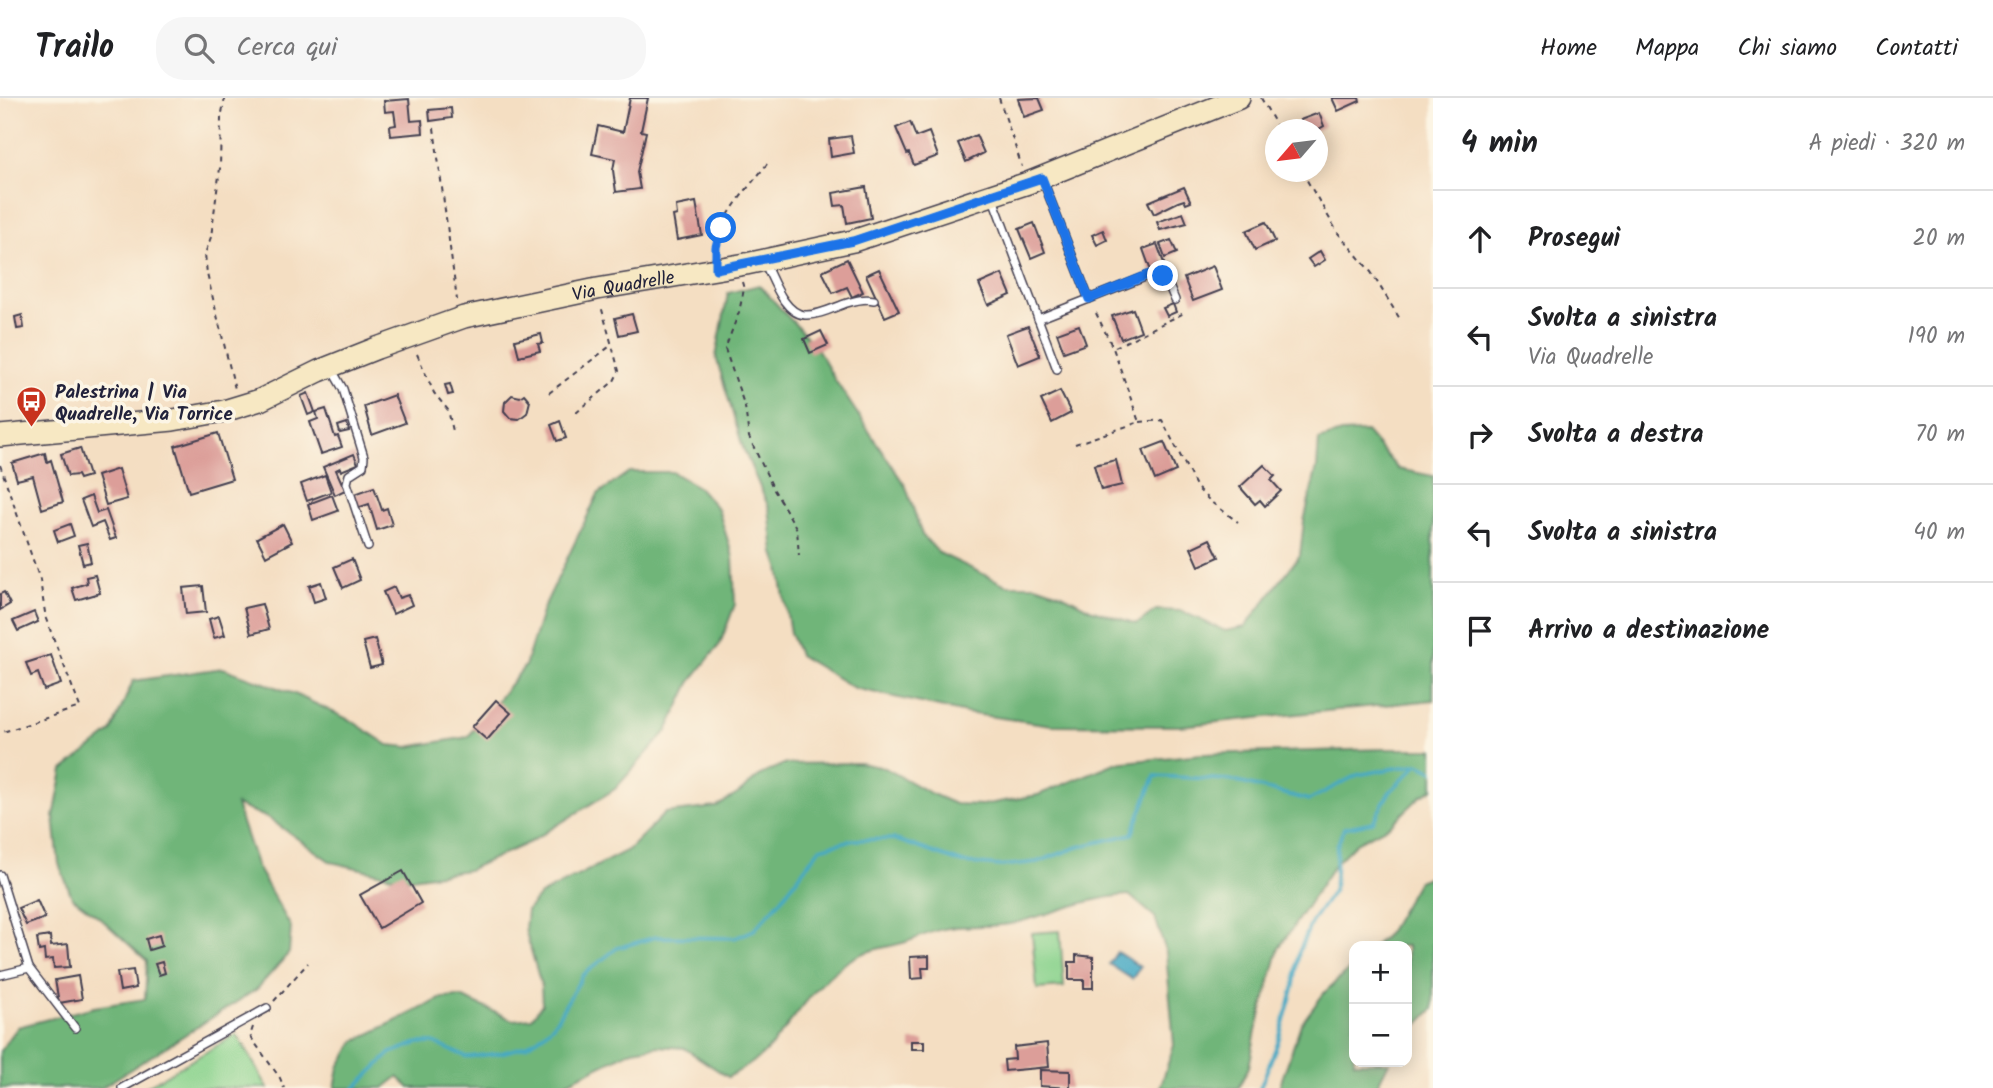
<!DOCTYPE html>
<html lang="it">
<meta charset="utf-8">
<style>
body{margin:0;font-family:Kalam,sans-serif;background:#f6f6f6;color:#202124}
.controls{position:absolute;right:21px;bottom:21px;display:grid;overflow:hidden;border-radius:14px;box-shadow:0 4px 18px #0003}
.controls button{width:63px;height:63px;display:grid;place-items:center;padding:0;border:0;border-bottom:2px solid #e0e0e0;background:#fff;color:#202124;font:35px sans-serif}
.compass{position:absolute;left:1265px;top:21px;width:63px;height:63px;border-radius:50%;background:#fff;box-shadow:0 4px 18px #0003;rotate:242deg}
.stop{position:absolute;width:21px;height:21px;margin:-16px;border:5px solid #1a73e8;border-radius:50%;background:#fff}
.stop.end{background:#1a73e8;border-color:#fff;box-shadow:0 2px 7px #0008}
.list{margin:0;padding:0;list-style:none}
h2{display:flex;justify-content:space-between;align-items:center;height:91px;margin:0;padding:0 28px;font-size:30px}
h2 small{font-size:23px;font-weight:400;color:#757577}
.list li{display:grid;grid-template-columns:46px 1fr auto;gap:21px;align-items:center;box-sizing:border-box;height:98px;padding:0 28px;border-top:2px solid #e0e0e0}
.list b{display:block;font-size:26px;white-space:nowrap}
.list p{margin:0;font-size:23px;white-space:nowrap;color:#757577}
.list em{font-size:23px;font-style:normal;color:#757577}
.icon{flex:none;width:38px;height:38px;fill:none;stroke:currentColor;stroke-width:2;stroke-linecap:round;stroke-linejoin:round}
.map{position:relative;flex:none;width:1433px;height:990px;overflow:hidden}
header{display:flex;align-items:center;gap:42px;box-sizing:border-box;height:98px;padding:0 35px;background:#fff;border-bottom:2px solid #e0e0e0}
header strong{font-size:33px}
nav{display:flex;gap:38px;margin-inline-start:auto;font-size:24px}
.search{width:490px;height:63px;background:#f6f6f6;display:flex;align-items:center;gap:18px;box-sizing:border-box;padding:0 24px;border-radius:28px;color:#757577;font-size:26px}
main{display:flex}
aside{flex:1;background:#fff}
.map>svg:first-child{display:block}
</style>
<header>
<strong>Trailo</strong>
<div class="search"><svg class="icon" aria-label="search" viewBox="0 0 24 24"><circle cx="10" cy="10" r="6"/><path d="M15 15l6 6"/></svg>Cerca qui</div>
<nav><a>Home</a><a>Mappa</a><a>Chi siamo</a><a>Contatti</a></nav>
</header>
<main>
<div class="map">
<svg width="1433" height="990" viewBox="0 0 1433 990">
<rect width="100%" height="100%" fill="#fcf5e5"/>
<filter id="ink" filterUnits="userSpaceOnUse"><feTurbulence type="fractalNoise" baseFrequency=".0143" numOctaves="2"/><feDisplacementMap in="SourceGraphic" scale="14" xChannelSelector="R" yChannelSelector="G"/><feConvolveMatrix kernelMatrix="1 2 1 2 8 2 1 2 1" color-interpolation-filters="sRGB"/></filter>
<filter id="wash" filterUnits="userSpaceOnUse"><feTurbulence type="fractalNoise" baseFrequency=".00686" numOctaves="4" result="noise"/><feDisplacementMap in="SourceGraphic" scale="28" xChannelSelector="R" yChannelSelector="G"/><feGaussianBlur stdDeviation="1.57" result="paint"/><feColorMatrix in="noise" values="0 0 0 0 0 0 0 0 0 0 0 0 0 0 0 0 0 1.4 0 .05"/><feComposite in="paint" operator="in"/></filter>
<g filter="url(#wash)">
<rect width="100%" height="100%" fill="#f4dec2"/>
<g fill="#8bd38e" stroke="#567a64" stroke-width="2">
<polygon points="1060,833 1064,889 1037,891 1032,835"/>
<polygon points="237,936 268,990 144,990"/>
</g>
<g fill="#70b579" stroke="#496c5a" stroke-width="2">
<polygon points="759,187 817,250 835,282 906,389 922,437 939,455 1006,487 1036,487 1062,496 1090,511 1137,526 1156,512 1181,513 1225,533 1245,529 1300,457 1304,423 1317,369 1319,342 1341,335 1366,334 1398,371 1433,378 1433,602 1180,628 1052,627 966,615 854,590 799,557 790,535 779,469 774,455 769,410 743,350 716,259 728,195"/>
<polygon points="629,374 672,374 698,389 718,411 733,459 735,506 720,546 691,583 667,633 615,691 530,744 468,772 404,781 331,764 268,720 236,707 257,769 291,829 289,855 257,891 101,990 0,990 0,953 18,929 94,909 145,901 147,863 99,819 72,799 59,766 54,719 63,672 111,634 133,583 223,570 297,597 352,623 388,647 408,649 468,639 525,568 543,511 598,396"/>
<path d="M1385 651H1433V691L1422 697 1391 727 1356 745 1335 766 1279 850 1256 933 1249 969 1238 990H1160L1174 947 1166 854 1155 819 1129 797C1088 799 1050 817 1010 826 993 829 974 827 957 829 938 830 923 838 906 844 890 849 869 851 855 859 818 880 798 917 771 948 759 962 743 971 728 979L684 950 658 948 633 952 555 990H410L398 979 384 990H335L339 969 355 943 442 900 461 899 513 922 532 920 542 906 541 887 525 831 527 812 540 797 628 752 665 715 716 709 739 695 760 677 784 666 860 665 885 670 930 695 955 706 982 707 1038 697 1115 665 1202 656Z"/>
<polygon points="1433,777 1433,911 1407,938 1407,848 1374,848 1388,835 1418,783"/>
<polygon points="1354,867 1354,964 1389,964 1376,990 1279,990 1301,926 1325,894"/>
</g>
<polygon fill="#44a9c4" stroke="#336680" stroke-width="2" points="1117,854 1140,869 1132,881 1109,866"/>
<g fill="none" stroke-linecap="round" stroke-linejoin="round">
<g stroke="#44a9c4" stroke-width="3.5">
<polyline points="355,990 391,955 418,945 434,945 467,959 501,955 526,948 539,940 554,926 583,877 617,850 656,839 735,840 754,832 780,803 820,750 852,742 894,741 963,765 1002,768 1037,764 1078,749 1132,736 1155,678 1230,682 1309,702 1357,677 1419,666 1433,673"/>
<polyline points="1260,990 1278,944 1294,888 1299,854 1312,823 1334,792 1337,748 1344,730 1373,724 1389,695 1417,667"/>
</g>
</g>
<g id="blocks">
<g fill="#dc9e99">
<polygon points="630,0 648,0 641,33 646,34 637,74 640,91 616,94 613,72 615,61 592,56 598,28 623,34"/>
<polygon points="1039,0 1044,12 1024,19 1018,1"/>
<polygon points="1332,0 1359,0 1360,3 1338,13"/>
<polygon points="409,1 411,23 422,22 423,35 391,38 390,28 396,27 394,13 385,14 384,3"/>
<polygon points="451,10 452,20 430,23 429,12"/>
<polygon points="1319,15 1324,28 1317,32 1304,32 1300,22"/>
<polygon points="910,24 916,39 929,34 938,58 914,67 909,55 907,56 896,30"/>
<polygon points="976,37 984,55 966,64 958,45"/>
<polygon points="851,38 854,55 831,59 829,41"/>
<polygon points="866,89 871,120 847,125 844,107 835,108 833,95"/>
<polygon points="1184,89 1191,104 1186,106 1184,102 1178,104 1154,116 1148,104"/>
<polygon points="696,104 702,137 677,142 673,118 677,117 676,108"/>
<polygon points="1183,115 1187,125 1160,132 1157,124"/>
<polygon points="1266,124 1275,143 1255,152 1246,133"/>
<polygon points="1034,125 1045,154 1031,160 1019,131"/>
<polygon points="1103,132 1107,142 1097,147 1092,137"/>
<polygon points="1171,142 1177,155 1165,160 1160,146"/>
<polygon points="1157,146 1165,168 1151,173 1143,151"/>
<polygon points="1320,153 1325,162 1314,169 1308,161"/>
<polygon points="847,161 863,194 852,199 847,189 833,195 822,173"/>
<polygon points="1213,168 1222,192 1193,203 1184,180"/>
<polygon points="879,171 899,213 885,219 866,177"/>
<polygon points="1002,176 1011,197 988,207 979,186"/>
<polygon points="1173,206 1176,214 1167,218 1163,210"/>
<polygon points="1133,211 1141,233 1121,241 1112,218"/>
<polygon points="632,216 637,233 619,237 615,220"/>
<polygon points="22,217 24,230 17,231 15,219"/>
<polygon points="1079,227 1086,246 1064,254 1057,235"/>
<polygon points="1028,228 1040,258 1018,267 1006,236"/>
<polygon points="821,233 828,247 810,255 804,241"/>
<polygon points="541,236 543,245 538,246 540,253 519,258 515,242"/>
<polygon points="450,286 453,296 448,297 445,287"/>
<polygon points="1060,293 1071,315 1052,325 1041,302"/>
<polygon points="308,295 315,314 308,317 301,298"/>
<polygon points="524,296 530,303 527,315 519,321 510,320 504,313 505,304 512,297 520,299"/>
<polygon points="394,297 405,325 372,337 364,308"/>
<polygon points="326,311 335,339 338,338 342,349 321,356 310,324 318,321 316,314"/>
<polygon points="560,323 566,340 557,343 551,327"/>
<polygon points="347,325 349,333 340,335 338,328"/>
<polygon points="218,335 232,381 189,394 175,348"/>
<polygon points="1164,344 1176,373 1155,382 1143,352"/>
<polygon points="80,350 89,378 79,381 77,377 68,378 61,356"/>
<polygon points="45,355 47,364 51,362 63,404 42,411 33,378 17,382 12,365"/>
<polygon points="354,356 358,366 341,373 340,370 336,372 345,392 335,397 323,369"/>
<polygon points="1116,362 1122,387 1101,392 1094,367"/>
<polygon points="1264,367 1275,378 1271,382 1281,393 1265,408 1260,402 1255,406 1240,389"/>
<polygon points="118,371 127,401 106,407 97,378"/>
<polygon points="325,377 331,394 307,403 301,386"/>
<polygon points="374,389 382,412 387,410 392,427 377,432 369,406 357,410 352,397"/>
<polygon points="332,397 338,413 313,422 308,406"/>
<polygon points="91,398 97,415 106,412 116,440 110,442 103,424 91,429 81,402"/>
<polygon points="70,426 74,438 58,444 54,432"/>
<polygon points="283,426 292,444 266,458 257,440"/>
<polygon points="1210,441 1219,459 1199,468 1191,450"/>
<polygon points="87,445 91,464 83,466 78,447"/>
<polygon points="352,461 360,482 343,490 334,469"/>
<polygon points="95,477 100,495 76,502 72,490 87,485 86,479"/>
<polygon points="321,484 326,500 314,504 309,488"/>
<polygon points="203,488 206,514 186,516 183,490"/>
<polygon points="394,489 399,500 408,497 412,507 393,516 383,494"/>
<polygon points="4,494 10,506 0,512 0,496"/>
<polygon points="262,506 269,531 251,536 244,510"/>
<polygon points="34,514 38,524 18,533 13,523"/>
<polygon points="219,518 225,537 214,540 209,521"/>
<polygon points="375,541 382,567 370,570 363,544"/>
<polygon points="51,557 61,586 44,592 38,575 31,578 26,565"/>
<polygon points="496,602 511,615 487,642 472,629"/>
<polygon points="403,773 421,805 379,830 360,797"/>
<polygon points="37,802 45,820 26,827 18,810"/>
<polygon points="159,837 162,848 149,852 146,841"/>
<polygon points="50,838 51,848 68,846 70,869 54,870 53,861 45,862 44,852 39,853 37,840"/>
<polygon points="1076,857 1093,859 1093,890 1084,890 1084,882 1069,882 1069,864 1076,864"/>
<polygon points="929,858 929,870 922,870 923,880 911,881 910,859"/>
<polygon points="162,864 165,875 159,877 155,866"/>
<polygon points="133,872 136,890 120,893 117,874"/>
<polygon points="78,878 82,901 59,905 55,882"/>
<rect x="911" y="943" width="13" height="8"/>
<polygon points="1047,945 1049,969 1005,973 1004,962 1015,961 1014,949"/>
<polygon points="1040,972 1070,973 1070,990 1040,988"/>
</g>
</g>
</g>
<g filter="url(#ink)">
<use href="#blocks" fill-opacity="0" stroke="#423e4f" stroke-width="2"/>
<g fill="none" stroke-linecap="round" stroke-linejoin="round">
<defs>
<g id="lane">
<polyline points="1042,80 1089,201"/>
<polyline points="992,98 1057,271"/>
<path d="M765 166C773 181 784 216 805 217 818 218 835 209 847 205 857 202 865 200 874 202"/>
<polyline points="1038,221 1155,175 1166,181 1175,202"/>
<polyline points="332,272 343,291 364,359 363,368 349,377 347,385 368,449"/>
<polyline points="0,777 29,870 75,930"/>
<polyline points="0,877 29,870"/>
<polyline points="122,990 267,910"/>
</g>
<g id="secondary">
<path id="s1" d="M0 338 173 322 224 313 260 302 319 273 377 250 464 219 597 191 746 166 853 143 1028 85 1239 0"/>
</g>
</defs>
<use href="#lane" stroke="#423e4f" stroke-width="10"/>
<use href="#secondary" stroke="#423e4f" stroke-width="24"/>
<g stroke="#423e4f" stroke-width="2" stroke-dasharray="5 5" stroke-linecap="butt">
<polyline points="225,0 221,20 220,70 211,139 205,156 207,176 235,291"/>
<polyline points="999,0 1022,69"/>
<polyline points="1261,0 1279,32"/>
<polyline points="434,30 457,202"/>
<polyline points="1302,74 1338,135 1371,174 1400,221"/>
<path d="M716 155C717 121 747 92 767 66"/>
<polyline points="742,184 744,191 739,214 725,251 745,309 749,339 774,392 797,431 799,458"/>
<polyline points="1115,249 1186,214"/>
<polyline points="417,256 434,295 448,312 453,333"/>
<polyline points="549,295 609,249"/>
<polyline points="576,315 614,283 619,273 601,208"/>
<polyline points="1140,324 1162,322 1197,390 1211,404 1238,424"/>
<polyline points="1075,346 1139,324 1113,250 1094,211"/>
<polyline points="0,367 40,482 46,521 80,609 0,635"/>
<polyline points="274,903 308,865"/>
<polyline points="253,929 250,938 280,980 284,990"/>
</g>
<use href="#lane" stroke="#fff" stroke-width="7"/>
<use href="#secondary" stroke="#f7e8c3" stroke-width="21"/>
</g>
</g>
<g fill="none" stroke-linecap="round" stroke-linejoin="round" filter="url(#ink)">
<polyline stroke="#1a73e8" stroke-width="9" points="721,130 716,149 716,171 853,143 1042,80 1089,201 1150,176 1163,178"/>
</g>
<defs>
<symbol id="bus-pin" viewBox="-11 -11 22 30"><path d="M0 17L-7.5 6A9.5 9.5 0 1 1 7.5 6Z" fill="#c8321e" stroke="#fcf5e5"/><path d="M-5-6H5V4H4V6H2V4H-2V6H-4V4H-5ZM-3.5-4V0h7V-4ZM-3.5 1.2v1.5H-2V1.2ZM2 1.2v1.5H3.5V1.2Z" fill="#fff"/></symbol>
</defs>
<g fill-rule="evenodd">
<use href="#bus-pin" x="14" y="286" width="35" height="47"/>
</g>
<g text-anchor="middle" stroke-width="7" stroke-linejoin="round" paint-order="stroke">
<g font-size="19" fill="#22223b" stroke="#fcf5e5">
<text dy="7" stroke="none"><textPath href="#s1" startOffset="646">Via Quadrelle</textPath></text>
</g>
<g font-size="19" font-weight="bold" fill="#22223b" stroke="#fcf5e5" text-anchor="start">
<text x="55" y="300">Palestrina | Via<tspan x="55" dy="22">Quadrelle, Via Torrice</tspan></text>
</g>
</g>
</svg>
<div class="controls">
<button>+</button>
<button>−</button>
</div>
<svg class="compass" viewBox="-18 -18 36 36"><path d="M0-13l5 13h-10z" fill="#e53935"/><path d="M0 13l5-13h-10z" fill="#757577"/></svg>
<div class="stop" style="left:721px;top:130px"></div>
<div class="stop end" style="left:1163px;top:178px"></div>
</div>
<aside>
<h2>4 min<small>A piedi · 320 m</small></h2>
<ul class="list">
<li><svg class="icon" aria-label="ahead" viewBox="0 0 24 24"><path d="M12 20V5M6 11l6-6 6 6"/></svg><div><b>Prosegui</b></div><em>20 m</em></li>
<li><svg class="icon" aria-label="left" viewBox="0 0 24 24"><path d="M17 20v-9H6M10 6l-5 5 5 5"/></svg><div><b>Svolta a sinistra</b><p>Via Quadrelle</p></div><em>190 m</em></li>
<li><svg class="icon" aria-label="right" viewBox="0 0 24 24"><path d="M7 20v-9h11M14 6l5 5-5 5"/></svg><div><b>Svolta a destra</b></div><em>70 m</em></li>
<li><svg class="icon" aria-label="left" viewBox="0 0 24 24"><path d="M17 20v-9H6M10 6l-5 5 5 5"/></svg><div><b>Svolta a sinistra</b></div><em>40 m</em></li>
<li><svg class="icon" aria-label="arrive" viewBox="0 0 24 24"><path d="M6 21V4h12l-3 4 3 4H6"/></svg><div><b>Arrivo a destinazione</b></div></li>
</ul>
</aside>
</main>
